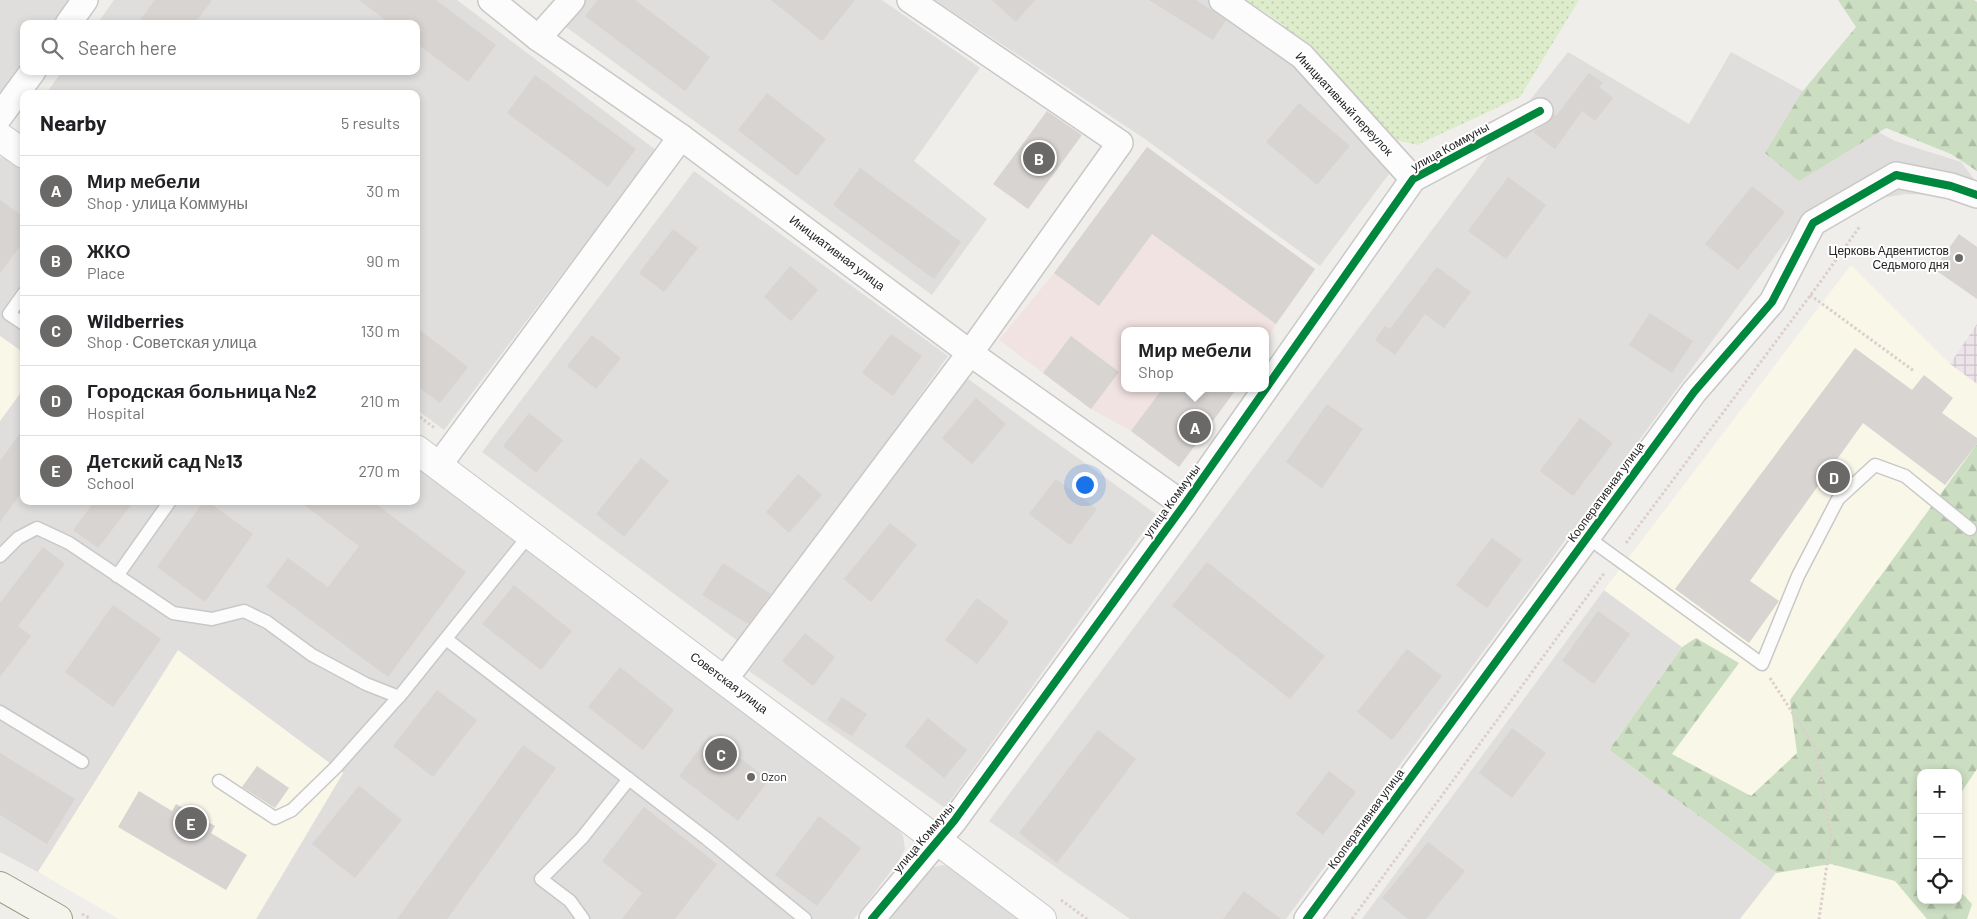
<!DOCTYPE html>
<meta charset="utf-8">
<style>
body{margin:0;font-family:Barlow,sans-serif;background:#f2f2f2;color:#202124}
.controls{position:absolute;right:15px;bottom:15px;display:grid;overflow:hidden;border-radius:10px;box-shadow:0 2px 8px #0003}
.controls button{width:45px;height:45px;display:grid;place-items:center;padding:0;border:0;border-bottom:1px solid #e0e0e0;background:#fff;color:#202124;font:25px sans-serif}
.you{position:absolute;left:1084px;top:484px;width:18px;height:18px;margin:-12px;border:4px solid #fff;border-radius:50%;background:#1a73e8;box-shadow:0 0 0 8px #1a73e833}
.badge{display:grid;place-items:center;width:32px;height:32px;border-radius:50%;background:#6a6968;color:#fff;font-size:16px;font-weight:700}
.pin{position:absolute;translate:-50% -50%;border:2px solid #fff;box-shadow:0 1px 5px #0006}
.popup{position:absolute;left:1121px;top:327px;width:148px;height:65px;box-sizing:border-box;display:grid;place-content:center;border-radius:10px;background:#fff;filter:drop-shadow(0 1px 4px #0005);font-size:16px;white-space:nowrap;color:#757577}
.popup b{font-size:19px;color:#202124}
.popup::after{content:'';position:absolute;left:50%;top:100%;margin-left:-10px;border:10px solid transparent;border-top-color:#fff}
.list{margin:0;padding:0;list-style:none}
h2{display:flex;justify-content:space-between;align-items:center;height:65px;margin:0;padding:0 20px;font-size:21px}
h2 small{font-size:16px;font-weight:400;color:#757577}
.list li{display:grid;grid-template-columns:32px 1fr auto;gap:15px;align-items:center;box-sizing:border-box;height:70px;padding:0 20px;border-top:1px solid #e0e0e0}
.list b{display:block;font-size:19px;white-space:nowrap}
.list p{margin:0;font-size:16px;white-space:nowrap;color:#757577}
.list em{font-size:16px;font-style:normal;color:#757577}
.icon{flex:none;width:28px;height:28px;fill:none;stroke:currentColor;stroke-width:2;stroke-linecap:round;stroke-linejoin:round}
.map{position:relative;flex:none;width:1977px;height:919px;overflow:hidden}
.search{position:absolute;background:#fff;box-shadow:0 2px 8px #0003;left:20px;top:20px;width:400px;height:55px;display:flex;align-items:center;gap:12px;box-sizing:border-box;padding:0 18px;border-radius:10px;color:#757577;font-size:19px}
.panel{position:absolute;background:#fff;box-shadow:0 2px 8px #0003;left:20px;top:90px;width:400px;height:415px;border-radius:10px}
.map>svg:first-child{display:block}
</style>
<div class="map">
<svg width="1977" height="919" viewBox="0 0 1977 919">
<defs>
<pattern id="industrial-grid" width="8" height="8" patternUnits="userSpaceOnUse" patternTransform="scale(1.25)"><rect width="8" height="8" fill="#ede4e9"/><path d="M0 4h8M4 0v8" fill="none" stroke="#cbc3c8"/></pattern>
<pattern id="forest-firs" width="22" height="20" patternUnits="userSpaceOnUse" patternTransform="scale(1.25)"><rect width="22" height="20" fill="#cbdec1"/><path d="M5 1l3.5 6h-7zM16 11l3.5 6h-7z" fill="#aebea6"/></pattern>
<pattern id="garden-dots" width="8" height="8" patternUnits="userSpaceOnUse" patternTransform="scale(1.25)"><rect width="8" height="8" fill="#ddeccb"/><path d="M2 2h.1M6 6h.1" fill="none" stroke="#bdcaae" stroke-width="1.8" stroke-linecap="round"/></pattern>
</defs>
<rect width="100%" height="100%" fill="#f0eeeb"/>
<g fill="#dfdedc">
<polygon points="0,0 76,0 59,24 24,24 24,71 0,96"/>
<polygon points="114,0 457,0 656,150 444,430 416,409 416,94 46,94 62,71 416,71 416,24 97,24"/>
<polygon points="583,0 882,0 980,68 914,161 987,219 932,295 562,24"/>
<polygon points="935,0 1211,0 1299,62 1392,170 1320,266 1145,139"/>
<polygon points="1568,52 1689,124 1731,52 1895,141 1961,162 1977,183 1977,196 1905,194 1808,211 1286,919 1130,919 989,821 1519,114"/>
<polygon points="0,157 10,160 24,170 24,353 0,336"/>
<polygon points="694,171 948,356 742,644 482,452"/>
<polygon points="964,376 1156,514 945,808 749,671"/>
<polygon points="24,388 24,501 416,501 416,467 893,823 903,836 905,849 898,862 854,919 256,919 343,773 178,651 38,872 0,852 0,421"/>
<polygon points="1604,590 1682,647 1609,750 1776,873 1740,919 1362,919"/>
<polygon points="943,865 958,870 1023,919 884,919 929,868"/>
</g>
<polygon fill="#f1e3e1" points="1147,147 1315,269 1276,324 1265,344 1265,331 1125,331 1125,388 1237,388 1179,467 1131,431 1091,409 999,340 1054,273"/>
<polygon fill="url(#industrial-grid)" points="1977,324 1977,384 1950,364"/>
<g fill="#f8f7e8" fill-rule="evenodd">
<path d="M1851 265 1950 364 1977 384V919H1740L1776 873 1609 750 1682 647 1604 590ZM1921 773H1958V900H1921Z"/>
<polygon points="0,336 24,353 24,388 0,421"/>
<polygon points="178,650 343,773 256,919 119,919 38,872"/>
</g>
<g fill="url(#forest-firs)">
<polygon points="1838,0 1974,0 1977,2 1977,171 1951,154 1886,128 1799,181 1765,153 1802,92 1856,27"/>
<polygon points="1977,444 1977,769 1958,797 1958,773 1921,773 1921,900 1958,900 1958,889 1972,904 1967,919 1927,919 1895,881 1831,864 1776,873 1609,750 1682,647 1696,638 1739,663 1672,754 1751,796 1797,753 1790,700"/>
</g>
<polygon fill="url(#garden-dots)" points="1246,0 1579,0 1520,97 1417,145 1396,140 1281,23"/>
<g fill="#d7d4d2">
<polygon points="155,0 212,0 194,24 137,24"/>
<polygon points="359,0 436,0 496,45 468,82 416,43 416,24 391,24"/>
<polygon points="598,0 635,0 710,57 685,91 585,16"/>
<polygon points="771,0 855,0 822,41"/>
<polygon points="992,0 1035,0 1016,22"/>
<polygon points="1149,0 1196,0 1226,20 1213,40"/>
<polygon points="1589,73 1603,83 1599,87 1613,98 1595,121 1582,111 1555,149 1533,132 1547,123 1554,114 1556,116"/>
<polygon points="535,75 636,149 608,187 507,113"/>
<polygon points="767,93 826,139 797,176 738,130"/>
<polygon points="1299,103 1350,146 1317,185 1266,142"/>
<polygon points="1047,111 1082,135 1028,209 993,184"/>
<polygon points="1147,147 1315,269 1276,324 1152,234 1099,306 1054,273"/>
<polygon points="860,168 961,242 934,279 833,205"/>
<polygon points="1508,177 1546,205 1506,259 1468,231"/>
<polygon points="1752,186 1785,212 1738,270 1705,244"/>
<polygon points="0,200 24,217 24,241 0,273"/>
<polygon points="673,229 698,248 664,292 639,273"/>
<polygon points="1959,234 1977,247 1977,299 1934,269"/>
<polygon points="790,266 818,290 791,321 764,297"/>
<polygon points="1437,267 1471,292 1444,328 1425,314 1395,355 1375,340 1385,326 1390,329"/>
<polygon points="1650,313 1693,341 1672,373 1629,345"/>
<polygon points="416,327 468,367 440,403 416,385"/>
<polygon points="891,334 922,356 893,396 862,373"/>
<polygon points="592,335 621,358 596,389 567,366"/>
<polygon points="1071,336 1119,372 1091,409 1043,373"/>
<polygon points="1855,348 1912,390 1924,375 1953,398 1942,413 1977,438 1977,444 1945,485 1863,423 1750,581 1779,601 1749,643 1675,589"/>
<polygon points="1163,388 1237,388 1179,467 1131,431"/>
<polygon points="976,398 1006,424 972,464 942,438"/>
<polygon points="1327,404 1363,429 1322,488 1286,462"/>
<polygon points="529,413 563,440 536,473 503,446"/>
<polygon points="1580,418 1613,443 1573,496 1540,471"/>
<polygon points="24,428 24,489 0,522 0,461"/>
<polygon points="641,458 669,481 624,537 596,514"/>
<polygon points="798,474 822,495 789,533 766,512"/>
<polygon points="1056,479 1097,509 1070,545 1029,514"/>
<polygon points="95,501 134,501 98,548 73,530"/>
<polygon points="204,501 207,501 253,534 205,602 157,567"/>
<polygon points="299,501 372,501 466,572 388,677 266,587 288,558 328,587 359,546"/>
<polygon points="890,523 917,545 871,602 844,579"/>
<polygon points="1492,538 1522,560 1487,608 1456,585"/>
<polygon points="43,547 65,564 18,626 31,636 0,677 0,603"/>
<polygon points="1207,562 1325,656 1290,699 1172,606"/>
<polygon points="723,563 771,594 748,624 702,595"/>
<polygon points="514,585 572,631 541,670 482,624"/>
<polygon points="977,598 1009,622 977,664 945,640"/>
<polygon points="113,605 161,639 113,707 65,672"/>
<polygon points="1598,611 1630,634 1594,684 1562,661"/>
<polygon points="805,633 835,657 813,686 782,661"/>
<polygon points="1407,649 1442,676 1392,740 1357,712"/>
<polygon points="620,667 674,710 643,750 588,707"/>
<polygon points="437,690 477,720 433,777 393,746"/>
<polygon points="842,697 867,714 852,736 827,720"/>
<polygon points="928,718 967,750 944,778 905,746"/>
<polygon points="1512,728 1546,753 1512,798 1479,773"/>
<polygon points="1098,730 1136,759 1057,863 1019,833"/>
<polygon points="710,735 769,780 738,821 679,776"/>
<polygon points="523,745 556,768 447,919 397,919"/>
<polygon points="0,753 75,799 47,844 0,815"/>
<polygon points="257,766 289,788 275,808 242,787"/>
<polygon points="1329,771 1356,792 1323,835 1296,814"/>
<polygon points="359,786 402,820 355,878 312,844"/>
<polygon points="139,791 172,811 176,804 215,826 211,833 247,855 226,890 118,827"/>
<polygon points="644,807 717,864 675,919 622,919 642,893 602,861"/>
<polygon points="819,816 861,848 817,906 775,875"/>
<polygon points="1428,842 1465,871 1426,919 1408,919 1382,898"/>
<polygon points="1244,891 1281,919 1223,919"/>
</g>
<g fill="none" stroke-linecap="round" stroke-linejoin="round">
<defs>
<g id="service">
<polyline points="24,293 9,314 24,324"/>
<polyline points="1587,537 1762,664 1798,576 1838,499 1875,465 1905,476 1970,529"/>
<polyline points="0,556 18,538 37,528 69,543 173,613 212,619 244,611 267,622 312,655 366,684 399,697"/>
<polyline points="117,576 170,501"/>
<polyline points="446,639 707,839 805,919"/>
<polyline points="0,712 82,762"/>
<polyline points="219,781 275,818 292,810 336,767 403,692 530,534"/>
<polyline points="583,919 570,901 541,879 582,838 629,779"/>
</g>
<g id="minor">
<polyline points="491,0 538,38 681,137 970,353 1184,505"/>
<polyline points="1222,0 1302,56 1413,179"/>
<polyline points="68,24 85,0"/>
<polyline points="538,38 572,0"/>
<polyline points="0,116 33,71"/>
<polyline points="439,465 681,137"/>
<polyline points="725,679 970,353 1120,143 910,0"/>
<polyline points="872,919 954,821 1184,505 1413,179 1540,111"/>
<polyline points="1307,919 1694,392 1772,302 1813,223 1896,175 1951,186 1977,195"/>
</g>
<g id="tertiary">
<polyline points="0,137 24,154"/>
<polyline points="416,449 1042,919"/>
</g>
<polyline id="secondary" points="0,886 58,919"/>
</defs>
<use href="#service" stroke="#c9c8c7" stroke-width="15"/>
<use href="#minor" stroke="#c9c8c7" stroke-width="28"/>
<use href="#tertiary" stroke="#c9c8c7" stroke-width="30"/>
<use href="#secondary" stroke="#999a82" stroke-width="30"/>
<g stroke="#dccecd" stroke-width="3" stroke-dasharray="2.5 2.5" stroke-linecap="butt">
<polyline points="1810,295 1914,371"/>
<polyline points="416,414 436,429"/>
<polyline points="1626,543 1821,281 1860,226"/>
<polyline points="1770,678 1816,749 1831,837 1819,919"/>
<polyline points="1061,900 1087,919"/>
<polyline points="82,914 91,919"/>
<polyline points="1352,919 1605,572"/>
</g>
<use href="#service" stroke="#fdfcfc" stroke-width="12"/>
<use href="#minor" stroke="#fdfcfc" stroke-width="25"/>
<use href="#tertiary" stroke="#fdfcfc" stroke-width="28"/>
<use href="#secondary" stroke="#f4f4ed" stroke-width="28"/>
<defs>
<g id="cycleway">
<polyline points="872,919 954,821 1184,505 1413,179 1540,111"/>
<polyline points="1307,919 1694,392 1772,302 1813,223 1896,175 1951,186 1977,195"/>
</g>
</defs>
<use href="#cycleway" stroke="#fff" stroke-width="11"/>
<use href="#cycleway" stroke="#00873e" stroke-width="8"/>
</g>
<g fill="#6a6968" stroke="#fff" stroke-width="2">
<circle cx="1959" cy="258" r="5"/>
<circle cx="751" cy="777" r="5"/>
</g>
<g text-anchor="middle" stroke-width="4" stroke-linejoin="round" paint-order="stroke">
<g font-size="12" fill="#222" stroke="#fff">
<text transform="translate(1344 104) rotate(47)" y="4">Инициативный переулок</text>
<text transform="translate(1450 147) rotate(-29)" y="4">улица Коммуны</text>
<text transform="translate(837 253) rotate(37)" y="4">Инициативная улица</text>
<text transform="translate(1606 492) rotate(-54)" y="4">Кооперативная улица</text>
<text transform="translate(1172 501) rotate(-54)" y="4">улица Коммуны</text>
<text transform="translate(729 683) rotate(37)" y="4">Советская улица</text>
<text transform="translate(1366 819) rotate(-54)" y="4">Кооперативная улица</text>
<text transform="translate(924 838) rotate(-50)" y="4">улица Коммуны</text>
</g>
<g font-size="12" fill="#222" stroke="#fff" text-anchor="end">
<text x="1949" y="255">Церковь Адвентистов<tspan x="1949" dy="14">Седьмого дня</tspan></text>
<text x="761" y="781" text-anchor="start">Ozon</text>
</g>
</g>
</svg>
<div class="controls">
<button>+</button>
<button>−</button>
<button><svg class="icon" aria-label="locate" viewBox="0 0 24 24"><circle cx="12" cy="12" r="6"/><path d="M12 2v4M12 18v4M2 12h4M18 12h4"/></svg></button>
</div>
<div class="you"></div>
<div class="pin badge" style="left:1195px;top:427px">A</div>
<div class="popup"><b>Мир мебели</b>Shop</div>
<div class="pin badge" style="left:1039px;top:158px">B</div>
<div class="pin badge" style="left:721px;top:754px">C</div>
<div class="pin badge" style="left:1834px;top:477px">D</div>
<div class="pin badge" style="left:191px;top:823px">E</div>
<div class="search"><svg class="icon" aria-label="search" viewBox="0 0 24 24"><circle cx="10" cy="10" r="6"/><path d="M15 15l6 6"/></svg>Search here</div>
<section class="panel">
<h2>Nearby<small>5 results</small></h2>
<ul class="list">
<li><span class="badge">A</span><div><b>Мир мебели</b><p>Shop · улица Коммуны</p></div><em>30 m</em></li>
<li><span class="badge">B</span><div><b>ЖКО</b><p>Place</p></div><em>90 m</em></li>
<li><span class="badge">C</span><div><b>Wildberries</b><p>Shop · Советская улица</p></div><em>130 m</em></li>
<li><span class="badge">D</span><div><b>Городская больница №2</b><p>Hospital</p></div><em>210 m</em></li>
<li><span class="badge">E</span><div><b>Детский сад №13</b><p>School</p></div><em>270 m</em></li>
</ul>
</section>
</div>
